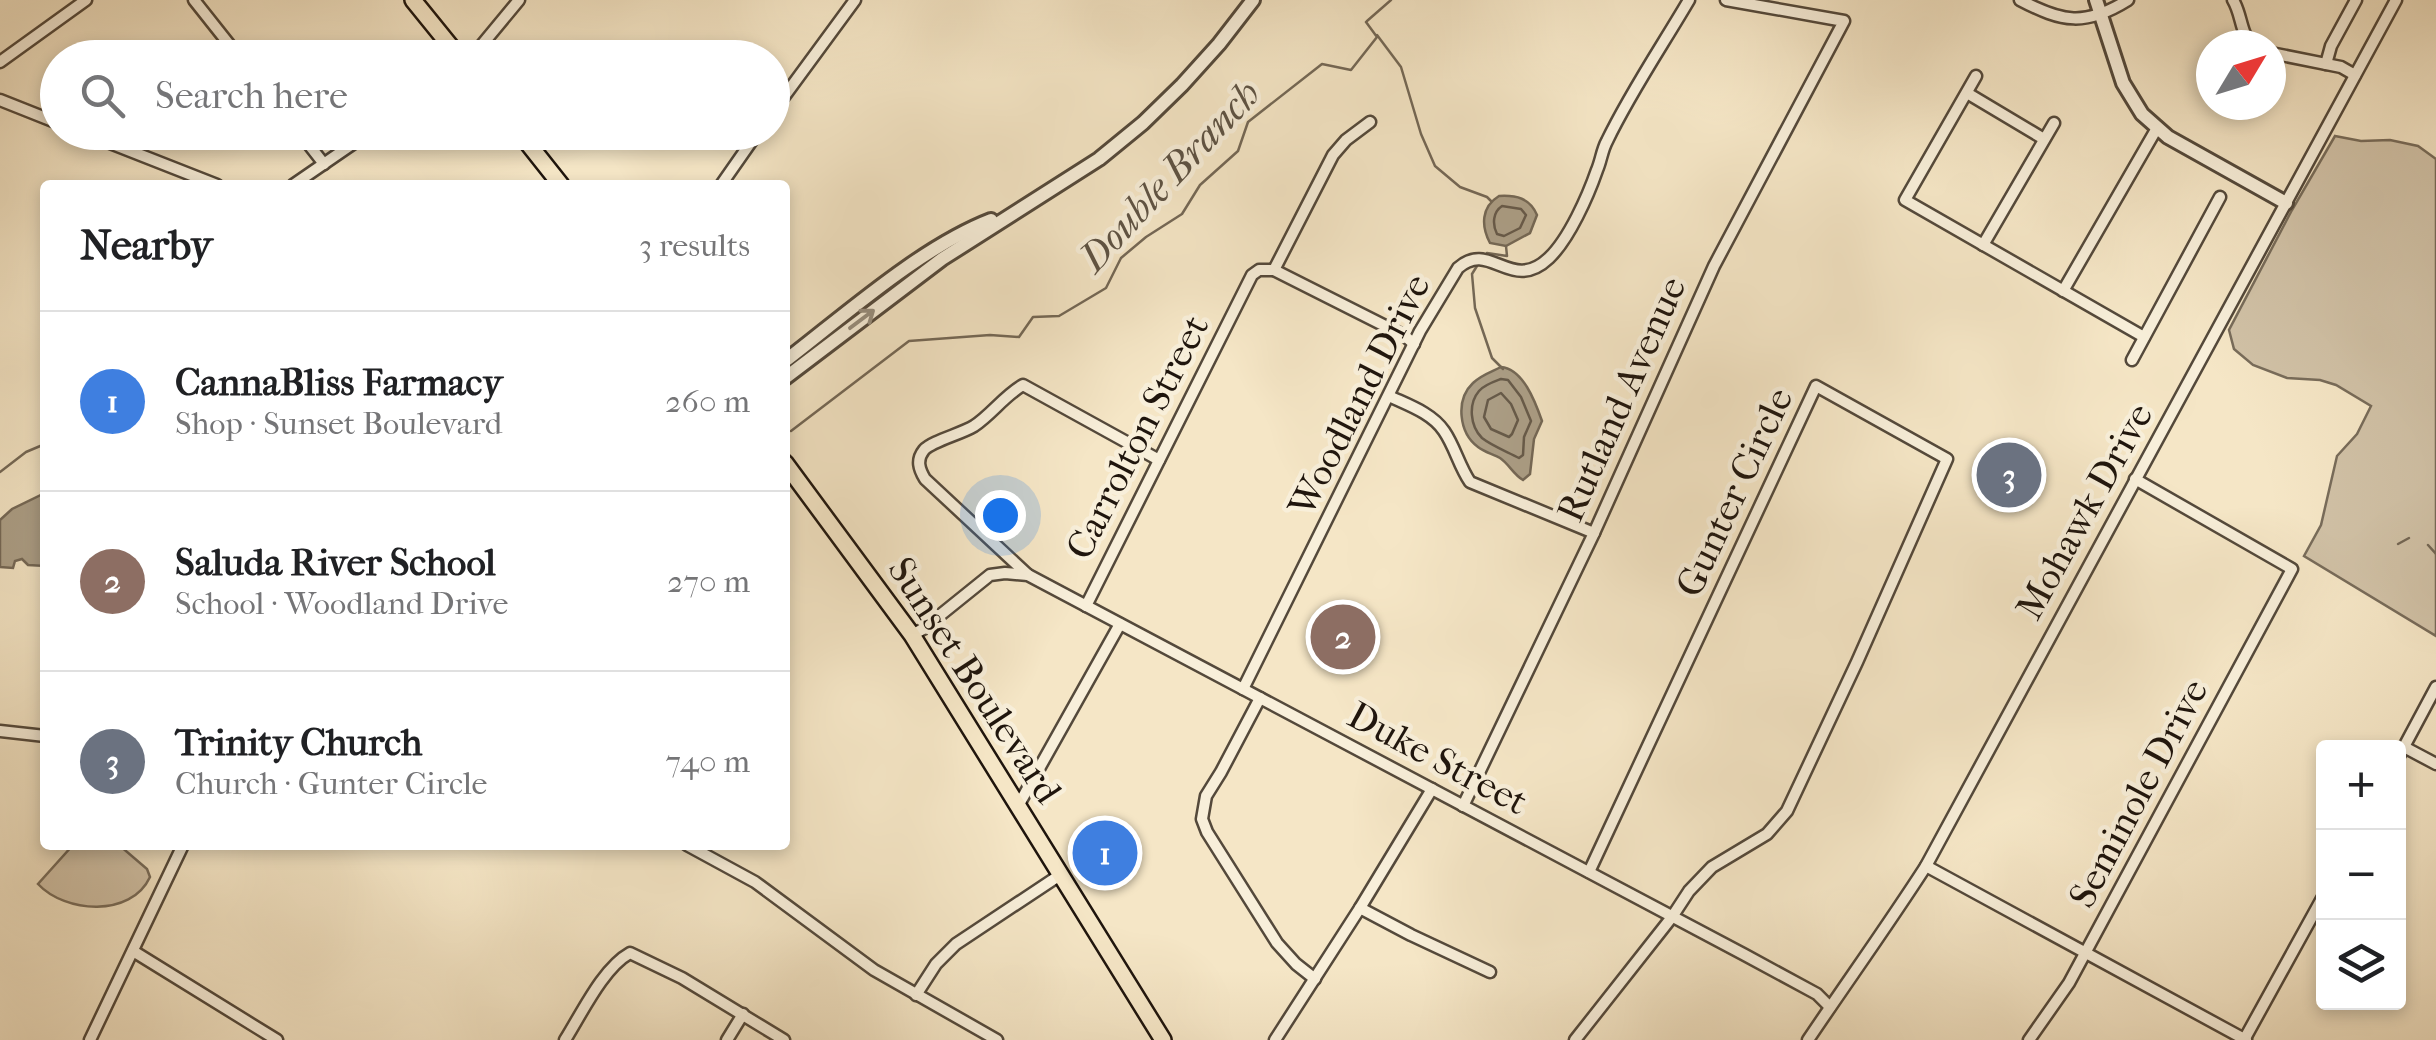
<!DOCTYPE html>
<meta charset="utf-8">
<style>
body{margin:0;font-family:"IM FELL French Canon",serif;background:#f2f2f2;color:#202124}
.controls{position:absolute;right:30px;bottom:30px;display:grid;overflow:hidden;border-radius:10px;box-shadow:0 5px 15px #0003}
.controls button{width:90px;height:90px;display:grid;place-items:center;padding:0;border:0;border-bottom:2px solid #e0e0e0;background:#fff;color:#202124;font:50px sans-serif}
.compass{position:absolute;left:2196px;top:30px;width:90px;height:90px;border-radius:50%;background:#fff;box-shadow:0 5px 15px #0003;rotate:52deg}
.you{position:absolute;left:1000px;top:515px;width:35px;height:35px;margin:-25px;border:8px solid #fff;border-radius:50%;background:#1a73e8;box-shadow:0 0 0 15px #1a73e833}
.badge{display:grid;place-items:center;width:65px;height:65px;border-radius:50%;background:#8f2418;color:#fff;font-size:32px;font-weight:700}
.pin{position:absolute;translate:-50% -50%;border:5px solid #fff;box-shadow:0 2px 10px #0006}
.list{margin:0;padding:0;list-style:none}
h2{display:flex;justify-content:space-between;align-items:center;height:130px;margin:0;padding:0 40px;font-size:42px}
h2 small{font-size:32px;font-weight:400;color:#757577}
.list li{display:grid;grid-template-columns:65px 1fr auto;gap:30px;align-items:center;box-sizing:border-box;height:180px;padding:0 40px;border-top:2px solid #e0e0e0}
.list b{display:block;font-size:38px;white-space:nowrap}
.list p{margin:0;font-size:32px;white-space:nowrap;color:#757577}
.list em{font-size:32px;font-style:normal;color:#757577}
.icon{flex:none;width:55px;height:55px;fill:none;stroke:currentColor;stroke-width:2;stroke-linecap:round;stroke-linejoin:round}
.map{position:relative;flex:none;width:2436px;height:1040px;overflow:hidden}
.search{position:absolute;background:#fff;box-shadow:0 5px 15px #0003;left:40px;top:40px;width:750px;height:110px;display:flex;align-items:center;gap:25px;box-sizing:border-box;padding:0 35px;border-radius:55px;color:#757577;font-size:38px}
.panel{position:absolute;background:#fff;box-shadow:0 5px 15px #0003;left:40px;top:180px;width:750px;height:670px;border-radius:10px}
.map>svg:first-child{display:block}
</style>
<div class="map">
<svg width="2436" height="1040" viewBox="0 0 2436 1040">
<rect width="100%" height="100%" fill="#f5e6c6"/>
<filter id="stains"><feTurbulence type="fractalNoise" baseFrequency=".002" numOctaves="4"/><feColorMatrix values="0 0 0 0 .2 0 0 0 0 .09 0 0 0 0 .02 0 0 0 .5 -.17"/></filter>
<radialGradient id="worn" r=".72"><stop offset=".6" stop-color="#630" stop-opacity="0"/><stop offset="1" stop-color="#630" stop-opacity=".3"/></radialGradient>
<g fill="#d1c2a7" stroke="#786c5a" stroke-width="2.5">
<polygon points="2335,136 2361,141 2390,140 2418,146 2436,159 2436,636 2304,556 2321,525 2337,456 2357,434 2371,406 2336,385 2320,380 2287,378 2253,365 2234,349 2229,330 2292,210"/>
<path d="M73 845H119L147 869 150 877C131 918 65 913 38 884Z"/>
</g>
<g fill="#ac9f87" stroke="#746856" stroke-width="2.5">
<path d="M1499 196C1516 195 1530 198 1537 215L1530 233 1506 246 1490 243C1481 226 1481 207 1499 196Z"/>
<path d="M1501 367C1523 369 1535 401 1542 421L1534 439 1530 474 1523 480C1513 474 1509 464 1500 458 1493 454 1484 452 1478 447 1459 433 1455 400 1473 383 1481 375 1491 372 1501 367Z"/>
<polygon points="45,493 45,566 28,565 22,559 15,561 13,568 0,567 0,520 12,509"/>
</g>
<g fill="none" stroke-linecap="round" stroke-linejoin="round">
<g stroke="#665a4a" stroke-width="2.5">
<path d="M1502 206 1521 209 1526 215 1520 228 1504 236 1497 234C1492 224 1493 212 1502 206Z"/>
<path d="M1501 379 1508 380 1521 397 1531 421 1524 437 1523 455 1519 458C1508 452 1492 446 1482 438 1470 426 1468 404 1479 391 1484 385 1493 382 1501 379Z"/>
<polygon points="1501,393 1511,404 1518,420 1512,434 1509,437 1491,429 1484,417 1488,400"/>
</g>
<g stroke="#746856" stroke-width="2.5">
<polyline points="1367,21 1391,0"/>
<polyline points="1377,35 1401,67 1421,134 1435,166 1460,187 1487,197 1491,201"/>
<polyline points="1487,253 1507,256 1506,246"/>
<polyline points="1477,266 1472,274 1475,308 1492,358 1503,369"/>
<polyline points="791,431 909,341 990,335 1019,337 1033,317 1059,316 1106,288 1121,258 1146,237 1182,214 1200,185 1238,151 1248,122 1322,64 1351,70 1377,37 1366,22"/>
<polyline points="0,472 26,452 45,444"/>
<polyline points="2398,544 2409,538"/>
<polyline points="2428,545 2436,554"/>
</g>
<defs>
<g id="minor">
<polyline points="194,0 240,58"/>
<path d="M2020 0C2062 22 2085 27 2128 0"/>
<path d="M2233 0C2242 15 2240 32 2252 45"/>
<polyline points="2271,53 2341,67 2355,75"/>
<polyline points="471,58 519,0"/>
<polyline points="0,62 86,0"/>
<polyline points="2326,64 2331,46 2356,0"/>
<polyline points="1976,76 1905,200 2144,337"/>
<polyline points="1967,93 2044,139"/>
<polyline points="0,100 58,123"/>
<polyline points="772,113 855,0"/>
<polyline points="82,132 217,185"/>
<polyline points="299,132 324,164"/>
<polyline points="293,185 370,132"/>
<polyline points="721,185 758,132"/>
<polyline points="1983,245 2054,123"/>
<polyline points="1274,270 1333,155 1346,140 1370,122"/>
<polyline points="2063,291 2157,128"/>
<polyline points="2132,360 2220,197"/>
<path d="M1389 396C1408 405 1432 413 1444 431 1455 447 1459 466 1470 482L1594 533"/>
<path d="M1028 575 925 479C919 469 916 460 924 450 932 441 961 434 974 426 992 414 1004 396 1023 385L1159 460"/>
<polyline points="1086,606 1252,275 1259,270 1274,270 1405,336 1414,344"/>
<polyline points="912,635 923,629 990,575 1005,573 1028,575 1745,955 1817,994 1830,1007"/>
<path d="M1243 689 1420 331 1458 268C1490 239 1511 294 1549 258 1569 239 1588 196 1597 170 1601 161 1602 150 1607 141 1630 93 1662 46 1689 0"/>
<polyline points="1260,698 1221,772 1206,796 1202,819 1207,832 1277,943 1296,964 1315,979"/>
<polyline points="0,731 45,736"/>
<polyline points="2404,747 2436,764"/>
<polyline points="2398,758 2436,687"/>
<polyline points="1018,806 1120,624"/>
<polyline points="1463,806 1594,533 1714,266 1844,21 1726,0"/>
<polyline points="687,845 755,882 874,970 997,1040"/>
<polyline points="1926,866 2246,1040"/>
<polyline points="1360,908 1411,935 1490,972"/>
<polyline points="133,951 277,1040"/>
<polyline points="916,995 936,964 956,944 1060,875"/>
<polyline points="90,1040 183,845"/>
<path d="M565 1040C582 1013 603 968 630 953L682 978 784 1040"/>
<polyline points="727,1040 743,1014"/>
<polyline points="1275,1040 1360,908 1432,789"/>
<polyline points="1575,1040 1672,917 1689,891 1712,867 1767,834 1787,811 1857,662 1947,459 1816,386 1589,872"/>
<path d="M1808 1040C1847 982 1888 925 1926 866L2396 0"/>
<polyline points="2029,1040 2069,983 2292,569 2135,479"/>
<polyline points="2244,1040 2324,895"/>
</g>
<g id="tertiary">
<polyline points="2096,0 2123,83 2142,114 2168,137 2286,203"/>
<path d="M785 361C845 315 921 247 991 220"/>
<polyline points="785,378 942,259 1099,159 1143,123 1182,85 1219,44 1253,0"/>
</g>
<g id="primary">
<polyline points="413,0 460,58"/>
<polyline points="519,132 561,185"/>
<polyline points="785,463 912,635 1163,1040"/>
</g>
</defs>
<use href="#minor" stroke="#54493b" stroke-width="15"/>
<use href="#tertiary" stroke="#54493b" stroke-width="18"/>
<use href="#primary" stroke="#1f150d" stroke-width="20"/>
<use href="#minor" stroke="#f8efda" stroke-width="10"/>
<use href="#tertiary" stroke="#f8efda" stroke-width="12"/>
<use href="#primary" stroke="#f5e6c6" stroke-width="15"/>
</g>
<defs><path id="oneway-shaft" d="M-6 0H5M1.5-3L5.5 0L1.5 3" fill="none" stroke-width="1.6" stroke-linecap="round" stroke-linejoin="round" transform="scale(2.5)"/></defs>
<use stroke="#968d7e" href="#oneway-shaft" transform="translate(862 319) rotate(-37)"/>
<g text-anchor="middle" stroke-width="9" stroke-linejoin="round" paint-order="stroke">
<g font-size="38" fill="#1f150d" stroke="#f8efda">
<text transform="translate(1359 395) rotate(-63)" y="13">Woodland Drive</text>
<text transform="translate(1621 399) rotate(-66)" y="13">Rutland Avenue</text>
<text transform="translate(1137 437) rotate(-63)" y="13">Carrolton Street</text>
<text transform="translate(1734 492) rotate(-65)" y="13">Gunter Circle</text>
<text transform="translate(2084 511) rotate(-61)" y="13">Mohawk Drive</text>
<text transform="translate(975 680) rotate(57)" y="13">Sunset Boulevard</text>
<text transform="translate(1438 758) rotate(28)" y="13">Duke Street</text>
<text transform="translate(2138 793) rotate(-62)" y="13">Seminole Drive</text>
</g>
<g font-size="40" font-style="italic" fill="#5e5344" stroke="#f8efda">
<text transform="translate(1169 175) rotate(-47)" y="14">Double Branch</text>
</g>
</g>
<rect width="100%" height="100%" filter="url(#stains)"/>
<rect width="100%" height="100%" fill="url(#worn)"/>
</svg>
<div class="controls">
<button>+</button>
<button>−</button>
<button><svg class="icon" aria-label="layers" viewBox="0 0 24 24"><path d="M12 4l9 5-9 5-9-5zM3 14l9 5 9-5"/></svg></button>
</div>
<svg class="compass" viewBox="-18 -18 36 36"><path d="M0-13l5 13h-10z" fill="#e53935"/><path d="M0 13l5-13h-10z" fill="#757577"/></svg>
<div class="you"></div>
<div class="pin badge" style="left:1105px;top:853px;background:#3f7fe0">1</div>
<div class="pin badge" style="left:1343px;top:637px;background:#8d6e63">2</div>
<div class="pin badge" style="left:2009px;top:475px;background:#6b7280">3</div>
<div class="search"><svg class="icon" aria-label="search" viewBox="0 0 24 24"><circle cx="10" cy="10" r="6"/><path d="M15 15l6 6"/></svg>Search here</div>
<section class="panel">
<h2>Nearby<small>3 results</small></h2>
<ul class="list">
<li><span class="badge" style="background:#3f7fe0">1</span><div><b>CannaBliss Farmacy</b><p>Shop · Sunset Boulevard</p></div><em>260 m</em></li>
<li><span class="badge" style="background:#8d6e63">2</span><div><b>Saluda River School</b><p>School · Woodland Drive</p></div><em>270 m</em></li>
<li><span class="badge" style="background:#6b7280">3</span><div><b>Trinity Church</b><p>Church · Gunter Circle</p></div><em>740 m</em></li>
</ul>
</section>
</div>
